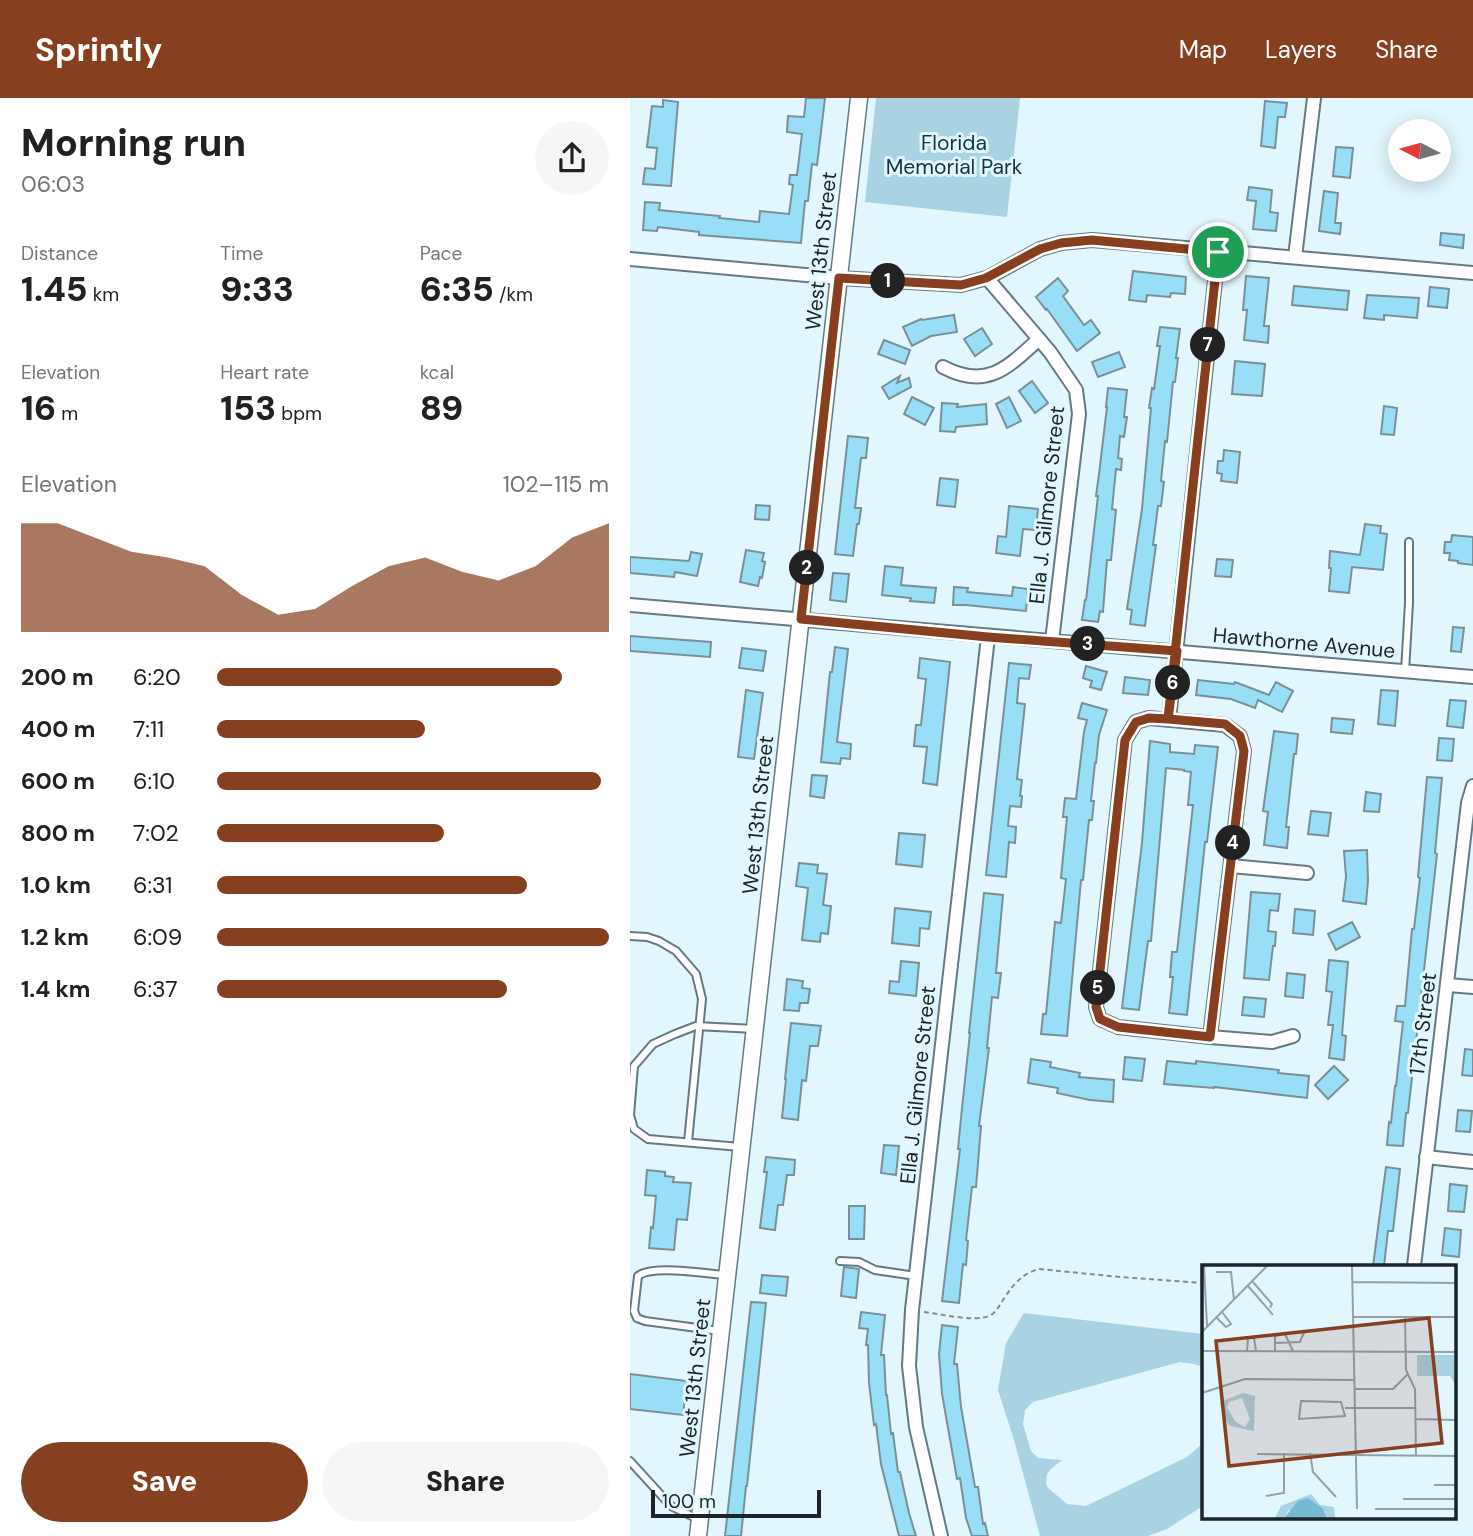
<!DOCTYPE html>
<html lang="en">
<head>
<meta charset="utf-8">
<style>
	:root { --surface:#fff; --page:#f6f6f6; --text:#202124; --muted:#757577; --accent:#863f1f }
	body { margin:0; font-family:"DM Sans",sans-serif; background:var(--page); color:var(--text); height:100vh; display:flex; flex-direction:column; font-size:26px; white-space:nowrap }
	* { box-sizing:border-box; margin:0 }
	p { font-size:23px; color:var(--muted) }
	.icon { flex:none; width:38px; height:38px; fill:none; stroke:currentColor; stroke-width:2; stroke-linecap:round; stroke-linejoin:round }
	.map { position:relative; flex:1; overflow:hidden }
	.panel { display:flex; flex-direction:column; background:var(--surface); width:630px }
	.panel>* { flex:none }
	.needle { width:46px; rotate:276deg }
	.tools { position:absolute; left:758px; top:21px; display:grid; gap:14px }
	.tools a { display:grid; place-items:center; width:63px; height:63px; border-radius:50%; background:var(--surface); box-shadow:0 4px 18px #0003; font-size:35px }
	.scale { position:absolute; left:21px; bottom:18px; width:170px; box-sizing:border-box; padding-left:7px; border:4px solid #1b2528; border-top:0; font-size:19px; line-height:24px; white-space:nowrap; color:#1b2528; -webkit-text-stroke:5px #e2f6fe; paint-order:stroke }
	.pin { position:absolute; display:grid; place-items:center; width:60px; height:60px; color:#fff; margin:-30px; border:4px solid #fff; border-radius:50%; box-shadow:0 2px 7px #0007 }
	.km { position:absolute; width:35px; height:35px; margin:-18px; border-radius:50%; background:#222; color:#fff; font-size:19px; line-height:35px; text-align:center }
	.round { display:grid; place-items:center; flex:none; width:74px; height:74px; border-radius:37px; background:var(--page) }
	.summary { display:flex; align-items:center; justify-content:space-between; height:119px; padding:0 21px }
	h1 { font-size:38px; font-weight:800; line-height:52px }
	.metrics { display:grid; grid-template-columns:repeat(3,1fr); gap:10px; height:119px; padding:7px 21px }
	.metrics div { display:grid; align-content:center }
	.metrics b { font-size:35px; font-weight:800 }
	.metrics small { font-size:19px; font-weight:400 }
	.metrics p { font-size:19px }
	.chart { height:196px; padding:14px 21px }
	.chart p { display:flex; justify-content:space-between }
	.chart svg { width:100%; height:126px; margin-top:7px; fill:var(--accent); opacity:.7 }
	.cta { display:flex; gap:14px; margin-top:auto; padding:14px 21px }
	.cta a { flex:1; height:80px; border-radius:42px; background:var(--accent); color:#fff; font-size:28px; font-weight:800; line-height:80px; text-align:center }
	.cta a+a { background:var(--page); color:var(--text) }
	ul { padding:0 21px; list-style:none; font-size:23px }
	li { display:grid; grid-template-columns:112px 84px 1fr; align-items:center; height:52px }
	li i { height:18px; border-radius:9px; background:var(--accent) }
	header { display:flex; align-items:center; gap:42px; box-sizing:border-box; height:98px; padding:0 35px; background:var(--accent); color:#fff }
	header strong { font-size:33px }
	nav { display:flex; gap:38px; margin-inline-start:auto; font-size:24px }
	main { display:flex; flex:1; min-height:0 }
	.map>svg:first-child { display:block }
	.green { fill:#a9d2e2 }
	.building { fill:#98def7; stroke:#799098; stroke-width:2 }
	.lines { fill:none; stroke-linecap:round; stroke-linejoin:round }
	.service-casing { stroke:#647a83; stroke-width:10 }
	.minor-casing { stroke:#647a83; stroke-width:16 }
	.tertiary-casing { stroke:#647a83; stroke-width:19 }
	.path { stroke:#7f8e93; stroke-width:2; stroke-dasharray:5 3.5; stroke-linecap:butt }
	.service { stroke:#fff; stroke-width:6 }
	.minor { stroke:#fff; stroke-width:12 }
	.tertiary { stroke:#fff; stroke-width:16 }
	.route-casing { stroke:#fff; stroke-width:14 }
	.route { stroke:#863f1f; stroke-width:9 }
	.labels { text-anchor:middle; dominant-baseline:central; stroke-width:6; stroke-linejoin:round; paint-order:stroke }
	.park-label { font-size:21px; fill:#133540; stroke:#e2f6fe }
	.street-label { font-size:21px; fill:#1b2528; stroke:#e2f6fe }
	.inset-road { fill:none; stroke:#92a2a8; stroke-width:2 }
	.view { fill:#863f1f; fill-opacity:0.15; stroke:#863f1f; stroke-width:3.5 }
	.inset-edge { fill:none; stroke:#1b2528; stroke-width:3.5 }
</style>
</head>
<body>
<header>
<strong>Sprintly</strong>
<nav><a>Map</a><a>Layers</a><a>Share</a></nav>
</header>
<main>
<section class="panel">
<div class="summary"><div><h1>Morning run</h1><p>06:03</p></div><a class="round"><svg class="icon" aria-label="share" viewBox="0 0 24 24"><path d="M12 15V3M7 8l5-5 5 5M5 13v7h14v-7"/></svg></a></div>
<div class="metrics">
<div><p>Distance</p><b>1.45<small> km</small></b></div>
<div><p>Time</p><b>9:33</b></div>
<div><p>Pace</p><b>6:35<small> /km</small></b></div>
</div>
<div class="metrics">
<div><p>Elevation</p><b>16<small> m</small></b></div>
<div><p>Heart rate</p><b>153<small> bpm</small></b></div>
<div><p>kcal</p><b>89</b></div>
</div>
<div class="chart"><p><span>Elevation</span>102–115 m</p>
<svg viewBox="0 0 160 44" preserveAspectRatio="none"><path d="M0 44V6L10 6L20 11L30 16L40 18L50 21L60 31L70 38L80 36L90 28L100 21L110 18L120 23L130 26L140 21L150 11L160 6V44z"/></svg>
</div>
<ul>
<li><b>200 m</b>6:20<i style="width:88%"></i></li>
<li><b>400 m</b>7:11<i style="width:53%"></i></li>
<li><b>600 m</b>6:10<i style="width:98%"></i></li>
<li><b>800 m</b>7:02<i style="width:58%"></i></li>
<li><b>1.0 km</b>6:31<i style="width:79%"></i></li>
<li><b>1.2 km</b>6:09<i style="width:100%"></i></li>
<li><b>1.4 km</b>6:37<i style="width:74%"></i></li>
</ul>
<div class="cta"><a>Save</a><a>Share</a></div>
</section>
<div class="map">
<svg width="843" height="1438" viewBox="0 0 843 1438">
	<rect width="100%" height="100%" fill="#e2f6fe"/>
	<g class="green">
		<polygon points="246,0 390,0 377,119 235,104"/>
		<polygon points="394,1215 573,1236 573,1269 564,1266 550,1264 403,1304 395,1312 393,1326 401,1353 408,1360 432,1362 421,1371 417,1376 416,1385 418,1390 437,1406 456,1408 557,1359 573,1345 573,1408 537,1431 518,1438 410,1438 384,1342 368,1292 376,1245"/>
	</g>
	<g class="building">
		<polygon points="176,0 195,0 187,67 182,66 178,103 175,103 171,145 69,137 69,134 28,129 27,133 13,132 15,104 30,105 29,112 90,118 89,120 129,124 130,113 159,116 163,87 159,86 160,77 167,77 172,36 157,34 158,18 174,19"/>
		<polygon points="33,2 48,4 41,88 13,86 15,70 25,71 27,50 17,49 22,8 33,9"/>
		<polygon points="635,3 657,5 655,19 648,19 645,50 631,48"/>
		<polygon points="706,49 723,50 720,80 703,78"/>
		<polygon points="619,89 642,92 640,114 648,115 646,133 623,131 626,103 617,102"/>
		<polygon points="694,93 708,95 705,125 711,125 710,136 689,133"/>
		<polygon points="811,135 834,137 833,150 810,147"/>
		<polygon points="503,173 556,179 555,196 541,195 540,199 517,197 516,204 499,202"/>
		<polygon points="616,178 639,180 634,228 639,228 638,245 614,242 617,212 613,212"/>
		<polygon points="428,180 438,193 433,198 454,227 461,222 470,235 447,253 417,211 416,212 406,199"/>
		<polygon points="664,188 719,193 717,212 662,207"/>
		<polygon points="800,189 819,191 817,210 798,208"/>
		<polygon points="737,197 789,200 787,220 754,217 754,222 734,220"/>
		<polygon points="324,217 327,234 301,238 282,248 273,229 291,221 292,222"/>
		<polygon points="530,229 550,231 546,260 548,260 545,284 543,284 537,344 535,343 531,383 534,384 531,408 528,408 523,447 526,447 515,528 500,526 502,512 497,511 512,411 521,310 519,310 522,290 524,291 530,248 527,248"/>
		<polygon points="352,230 362,246 345,258 334,241"/>
		<polygon points="254,242 280,252 275,266 248,256"/>
		<polygon points="489,254 495,269 468,279 462,264"/>
		<polygon points="605,263 635,266 632,298 602,296"/>
		<polygon points="270,278 267,285 279,280 281,289 259,301 252,289"/>
		<polygon points="402,283 418,305 405,315 389,293"/>
		<polygon points="478,290 497,292 494,319 497,319 494,339 490,338 488,360 492,361 491,372 486,371 482,411 486,412 481,462 477,462 473,514 470,513 468,524 452,522 455,502 456,502 468,398 466,398 469,376 477,309 476,309"/>
		<polygon points="282,299 304,310 295,327 274,316"/>
		<polygon points="379,299 391,323 377,330 366,306"/>
		<polygon points="312,305 328,306 327,309 356,306 357,326 326,329 325,334 310,333"/>
		<polygon points="754,308 767,310 764,337 751,336"/>
		<polygon points="218,338 238,340 236,360 231,360 225,410 231,410 229,426 227,426 223,458 205,456"/>
		<polygon points="594,352 610,354 607,385 591,383 592,376 587,375 588,363 593,363"/>
		<polygon points="310,380 328,382 325,409 307,407"/>
		<polygon points="126,407 140,408 139,422 125,421"/>
		<polygon points="379,408 408,411 406,432 393,431 390,458 366,455 368,438 376,439"/>
		<polygon points="735,426 751,428 750,435 757,436 753,472 722,469 719,495 699,493 701,470 699,470 700,453 730,457"/>
		<polygon points="822,437 843,439 843,467 828,465 828,463 819,462 820,455 814,455 815,444 821,444"/>
		<polygon points="116,452 134,455 132,463 135,464 132,480 130,479 128,488 110,484"/>
		<polygon points="61,454 72,456 67,478 45,474 44,479 0,475 0,459 59,463"/>
		<polygon points="587,461 603,462 601,479 585,478"/>
		<polygon points="255,468 273,470 271,487 306,490 304,505 280,503 281,500 252,497"/>
		<polygon points="203,475 219,476 216,504 200,502"/>
		<polygon points="324,489 338,490 337,494 382,498 383,489 398,491 396,513 336,507 323,507"/>
		<polygon points="823,529 834,530 831,554 821,553"/>
		<polygon points="0,538 81,544 80,559 0,553"/>
		<polygon points="205,549 218,551 207,644 221,646 220,661 211,660 210,666 191,664 200,574 202,574"/>
		<polygon points="112,550 136,553 133,573 109,570"/>
		<polygon points="290,560 320,564 307,687 293,685 297,649 284,648 286,627 291,627 296,581 288,580"/>
		<polygon points="379,565 401,567 399,581 389,580 387,605 395,606 387,681 392,682 390,698 392,698 391,709 380,708 378,728 386,729 385,745 379,744 376,779 356,777"/>
		<polygon points="456,568 477,574 471,592 460,589 462,583 453,580"/>
		<polygon points="495,579 520,582 518,597 493,595"/>
		<polygon points="568,582 604,586 605,584 639,597 646,584 663,593 652,614 628,602 625,610 601,601 566,597"/>
		<polygon points="116,592 133,595 124,661 108,659"/>
		<polygon points="751,592 768,593 765,628 748,626"/>
		<polygon points="820,602 836,603 833,630 817,628"/>
		<polygon points="452,605 477,612 469,637 466,665 465,665 461,703 464,703 462,722 459,722 453,782 451,782 437,938 411,936 413,916 416,916 425,824 431,825 436,781 431,780 437,719 433,719 435,700 446,701 454,634 457,622 448,620"/>
		<polygon points="702,620 724,622 722,636 701,634"/>
		<polygon points="644,633 668,636 666,656 664,656 656,729 659,729 657,750 634,747 638,714 633,713"/>
		<polygon points="809,640 824,641 822,663 807,662"/>
		<polygon points="520,643 540,646 540,654 564,656 565,647 588,649 577,744 575,744 557,917 539,915 543,879 540,879 542,854 547,854 563,707 558,707 561,674 554,673 554,672 536,670 521,843 518,843 509,912 492,910 512,745"/>
		<polygon points="182,677 197,678 194,700 180,698"/>
		<polygon points="797,679 812,680 805,755 807,756 778,1015 776,1015 773,1048 757,1047 759,1024 761,1025 765,988 766,988 772,933 773,924 765,923 767,908 775,908 782,831 784,831 790,780 788,779"/>
		<polygon points="736,694 751,696 749,714 734,713"/>
		<polygon points="681,713 701,715 698,738 678,736"/>
		<polygon points="269,735 295,737 292,769 266,766"/>
		<polygon points="737,752 738,782 736,806 713,803 716,779 714,753"/>
		<polygon points="169,765 188,767 187,775 197,776 193,807 201,808 198,836 191,835 190,844 172,842 178,790 166,788"/>
		<polygon points="621,794 650,796 648,813 640,812 638,833 646,834 645,848 643,848 639,882 614,880"/>
		<polygon points="354,795 373,797 366,875 371,875 368,900 362,899 357,950 359,950 349,1028 351,1028 346,1089 342,1089 336,1142 338,1143 336,1167 333,1166 329,1205 312,1203 330,1051 328,1051 332,1010 340,935 339,935"/>
		<polygon points="265,810 301,814 299,831 290,830 289,848 262,845"/>
		<polygon points="665,811 685,813 683,837 663,835"/>
		<polygon points="722,824 730,839 706,852 698,836"/>
		<polygon points="699,862 718,864 712,937 716,938 714,962 699,960 703,927 698,927 702,894 696,893"/>
		<polygon points="271,863 289,865 286,898 259,895 260,883 269,884"/>
		<polygon points="657,875 675,877 673,900 655,898"/>
		<polygon points="157,881 173,883 172,890 180,891 178,905 170,905 169,913 154,912"/>
		<polygon points="614,899 636,901 634,919 612,917"/>
		<polygon points="161,925 191,928 188,948 180,948 176,983 172,982 168,1022 152,1020 156,981 155,981"/>
		<polygon points="835,951 843,952 843,978 832,977"/>
		<polygon points="495,959 515,961 512,983 493,981"/>
		<polygon points="401,961 421,964 420,969 450,975 449,979 484,982 483,1004 460,1002 427,995 428,990 398,985"/>
		<polygon points="537,963 566,966 566,963 649,972 648,975 679,978 677,1000 584,989 584,990 534,986"/>
		<polygon points="704,968 718,982 698,1001 685,987"/>
		<polygon points="828,1012 842,1013 840,1034 826,1033"/>
		<polygon points="254,1047 269,1048 266,1077 251,1075"/>
		<polygon points="136,1059 165,1062 164,1077 157,1077 153,1107 148,1107 145,1132 130,1130 137,1074 134,1074"/>
		<polygon points="756,1069 770,1071 763,1133 758,1133 754,1168 743,1168"/>
		<polygon points="17,1072 35,1074 35,1078 44,1079 43,1084 61,1085 57,1122 47,1121 44,1152 19,1150 21,1129 23,1130 26,1098 15,1097"/>
		<polygon points="820,1086 837,1088 834,1114 818,1113"/>
		<polygon points="219,1108 235,1108 234,1141 219,1141"/>
		<polygon points="815,1130 831,1132 829,1159 812,1157"/>
		<polygon points="214,1169 229,1171 226,1200 211,1198"/>
		<polygon points="132,1177 158,1179 156,1198 130,1195"/>
		<polygon points="121,1204 136,1205 117,1388 116,1388 111,1438 95,1438"/>
		<polygon points="231,1214 255,1217 251,1257 254,1257 256,1297 257,1297 261,1336 263,1335 268,1374 270,1374 279,1415 286,1438 269,1438 251,1366 246,1326 244,1327 239,1285 238,1247 236,1247 238,1231 229,1230"/>
		<polygon points="312,1227 328,1229 324,1266 327,1266 331,1309 345,1389 348,1389 353,1426 355,1425 358,1438 342,1438 336,1420 330,1380 327,1381 312,1296 309,1256"/>
		<polygon points="0,1276 57,1283 53,1317 0,1311"/>
	</g>
	<g class="lines">
		<g class="service-casing">
			<g id="service">
				<polyline points="775,573 779,505 779,444"/>
				<polyline points="0,838 17,839 29,843 46,853 66,876 72,901 58,1044"/>
				<polyline points="110,1049 18,1041 4,1031 0,1017 4,968 23,946 45,936 66,928 125,931"/>
				<polyline points="210,1163 229,1164 245,1172 286,1178"/>
				<path d="M90,1233L15,1223L7,1220L4,1213L8,1178C22,1166 76,1176 96,1177"/>
				<polyline points="0,1363 41,1408 68,1421"/>
			</g>
		</g>
		<g class="minor-casing">
			<g id="minor">
				<polyline points="665,159 684,0"/>
				<polyline points="0,161 209,180 331,187 357,180 410,151 431,145 462,142 843,175"/>
				<polyline points="357,180 420,254 446,292 449,316 422,543"/>
				<path d="M313,269C357,292 377,270 409,241"/>
				<polyline points="0,507 843,579"/>
				<polygon points="519,620 595,627 610,638 614,653 580,939 488,929 470,921 466,909 495,642 506,624"/>
				<polyline points="539,621 588,154"/>
				<polyline points="601,768 677,775"/>
				<polyline points="818,887 843,889"/>
				<polyline points="580,939 642,944 663,938"/>
				<polyline points="796,1059 843,1064"/>
				<polyline points="784,1168 838,705 843,688"/>
				<polyline points="311,1438 286,1329 279,1268 282,1212 358,539"/>
			</g>
		</g>
		<g class="tertiary-casing">
			<polyline id="tertiary" points="68,1438 229,0"/>
		</g>
		<path class="path" d="M294,1214C311,1216 343,1224 359,1218C366,1215 369,1208 373,1202C383,1187 391,1176 409,1171L490,1179L573,1185"/>
		<use href="#service" class="service"/>
		<use href="#minor" class="minor"/>
		<use href="#tertiary" class="tertiary"/>
	</g>
	<g class="lines">
		<g class="route-casing">
			<polyline id="route" points="588,154 462,142 431,145 410,151 356,180 331,187 209,180 171,521 358,539 547,553 538,621 595,626 610,638 614,653 580,939 488,929 470,921 466,909 495,642 506,624 519,620 538,621 588,154"/>
		</g>
		<use href="#route" class="route"/>
	</g>
	<g class="labels">
		<g class="park-label">
			<text x="324" y="45">Florida<tspan x="324" dy="24">Memorial Park</tspan></text>
		</g>
		<g class="street-label">
			<text transform="translate(191 153) rotate(-84)">West 13th Street</text>
			<text transform="translate(417 407) rotate(-84)">Ella J. Gilmore Street</text>
			<text transform="translate(674 545) rotate(5)">Hawthorne Avenue</text>
			<text transform="translate(128 717) rotate(-84)">West 13th Street</text>
			<text transform="translate(793 926) rotate(-83)">17th Street</text>
			<text transform="translate(288 987) rotate(-84)">Ella J. Gilmore Street</text>
			<text transform="translate(65 1280) rotate(-84)">West 13th Street</text>
		</g>
	</g>
	<g transform="translate(572 1167)">
		<rect width="254" height="254" fill="#e2f6fe"/>
		<path d="M215,90H253V119L248,111H215ZM41,128L53,131L52,166L28,161L21,151L18,137ZM40,133L48,154L43,162L34,157L25,143L27,137ZM109,229L118,240L132,242L133,253H125L121,244L87,245L82,253H73L79,241Z" fill="#a9d2e2" fill-rule="evenodd"/>
		<path d="M106,233L121,244L125,253H82L96,236Z" fill="#75bad2"/>
		<path class="inset-road" d="M2,1L5,61M150,1L155,244M14,7H29L32,35M50,16L70,39L68,43M151,17L254,18M46,21L71,50M152,52H254M203,52L204,105L213,124L214,191M15,53L24,62L29,59L20,47M0,67L65,1M73,78L98,77L103,65M0,86L254,87M45,86L46,73H52L54,86M73,86V71L83,69L91,86M153,124H191L206,109M0,128L43,114L153,115M99,136L139,137L143,151L97,154ZM143,143H213M214,154L254,155M108,188L111,207L134,232M55,189L254,191M232,220H254M64,231L82,228V188M201,234H254M173,244H254"/>
		<path class="view" d="M227,53L240,178L27,201L14,76Z"/>
		<rect width="254" height="254" class="inset-edge"/>
	</g>
</svg>
<div class="tools">
<a><svg class="needle" viewBox="-14 -14 28 28"><path d="M0-13l5 13h-10z" fill="#e53935"/><path d="M0 13l5-13h-10z" fill="#757577"/></svg></a>
</div>
<div class="scale">100 m</div>
<div class="pin" style="left:588px;top:154px;background:#1e9e55"><svg class="icon" aria-label="arrive" viewBox="0 0 24 24"><path d="M6 21V4h12l-3 4 3 4H6"/></svg></div>
<b class="km" style="left:258px;top:183px">1</b>
<b class="km" style="left:177px;top:470px">2</b>
<b class="km" style="left:458px;top:546px">3</b>
<b class="km" style="left:603px;top:745px">4</b>
<b class="km" style="left:468px;top:890px">5</b>
<b class="km" style="left:543px;top:585px">6</b>
<b class="km" style="left:578px;top:247px">7</b>
</div>
</main>
</body>
</html>
